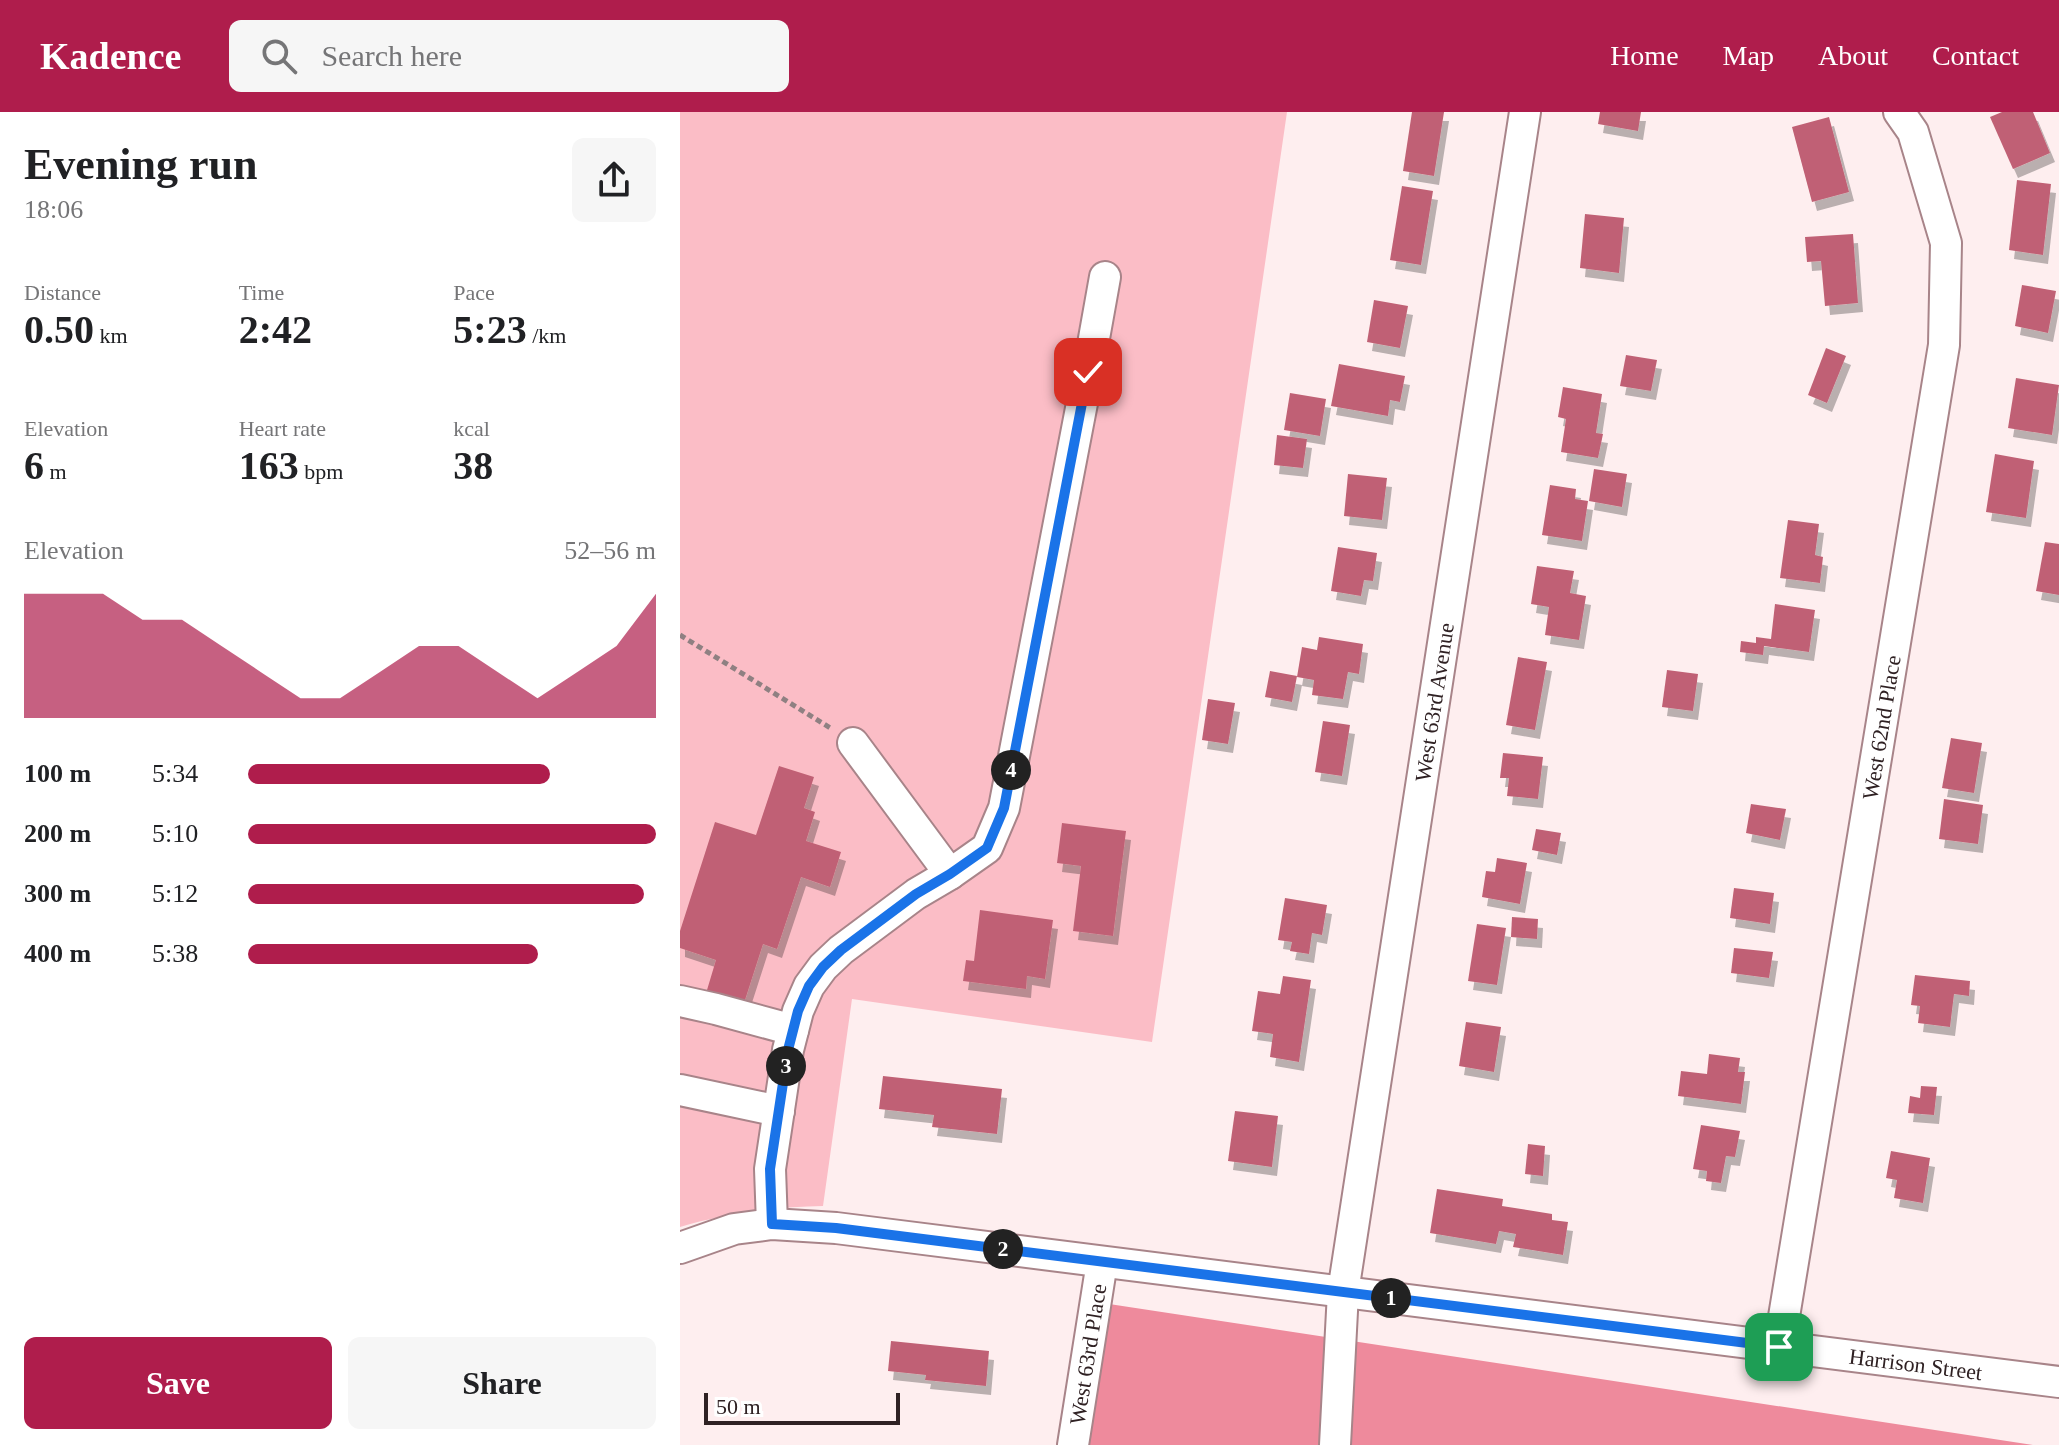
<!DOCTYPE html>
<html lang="en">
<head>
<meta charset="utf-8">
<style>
	:root { --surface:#fff; --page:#f6f6f6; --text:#202124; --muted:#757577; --accent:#af1d4c }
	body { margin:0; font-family:Georgia,serif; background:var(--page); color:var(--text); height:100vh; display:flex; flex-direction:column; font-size:30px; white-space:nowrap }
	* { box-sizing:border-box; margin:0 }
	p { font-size:26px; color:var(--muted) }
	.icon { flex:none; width:44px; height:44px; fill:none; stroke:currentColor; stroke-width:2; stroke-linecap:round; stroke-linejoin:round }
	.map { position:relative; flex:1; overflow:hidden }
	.sheet { display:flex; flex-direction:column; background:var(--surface); width:680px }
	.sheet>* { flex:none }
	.scale { position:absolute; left:24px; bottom:20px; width:196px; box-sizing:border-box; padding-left:8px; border:4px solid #2f2123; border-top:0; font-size:22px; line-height:28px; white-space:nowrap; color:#2f2123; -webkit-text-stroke:6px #fff; paint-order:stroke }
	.pin { position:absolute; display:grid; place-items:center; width:68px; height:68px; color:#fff; margin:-34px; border-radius:16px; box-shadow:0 4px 12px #0006 }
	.km { position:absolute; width:40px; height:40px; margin:-20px; border-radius:50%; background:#222; color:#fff; font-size:22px; line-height:40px; text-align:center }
	.round { display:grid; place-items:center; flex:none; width:84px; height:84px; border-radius:12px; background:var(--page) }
	.headline { display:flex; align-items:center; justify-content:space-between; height:136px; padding:0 24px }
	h1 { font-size:44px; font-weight:600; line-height:60px }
	.metrics { display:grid; grid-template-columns:repeat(3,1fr); gap:12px; height:136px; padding:8px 24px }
	.metrics div { display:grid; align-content:center }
	.metrics b { font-size:40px; font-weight:600 }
	.metrics small { font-size:22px; font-weight:400 }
	.metrics p { font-size:22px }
	.chart { height:224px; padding:16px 24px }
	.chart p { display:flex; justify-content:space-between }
	.chart svg { width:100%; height:144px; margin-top:8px; fill:var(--accent); opacity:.7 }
	.primary-button { display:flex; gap:16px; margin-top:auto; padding:16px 24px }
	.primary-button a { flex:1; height:92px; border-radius:12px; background:var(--accent); color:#fff; font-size:32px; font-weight:600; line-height:92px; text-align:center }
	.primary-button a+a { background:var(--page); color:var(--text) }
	ul { padding:0 24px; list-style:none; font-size:26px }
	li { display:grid; grid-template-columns:128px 96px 1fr; align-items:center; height:60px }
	li i { height:20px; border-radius:10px; background:var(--accent) }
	header { display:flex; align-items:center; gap:48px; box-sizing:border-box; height:112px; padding:0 40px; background:var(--accent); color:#fff }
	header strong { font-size:38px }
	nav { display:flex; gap:44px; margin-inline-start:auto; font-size:28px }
	.search { width:560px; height:72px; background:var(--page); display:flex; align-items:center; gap:20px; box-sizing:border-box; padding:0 28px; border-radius:12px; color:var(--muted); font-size:30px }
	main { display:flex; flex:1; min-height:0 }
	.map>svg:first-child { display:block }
	.green { fill:#fbbdc6 }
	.forest { fill:#ee8a9c }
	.building { fill:#c06174; filter:url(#shadow) }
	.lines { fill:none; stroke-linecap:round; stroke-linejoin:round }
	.minor-casing { stroke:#a88489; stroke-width:34 }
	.path { stroke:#8f8082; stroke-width:5; stroke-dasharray:6 4; stroke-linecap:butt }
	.minor { stroke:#fff; stroke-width:30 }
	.route-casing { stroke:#fff; stroke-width:16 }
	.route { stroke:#1a73e8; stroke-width:10 }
	.labels { text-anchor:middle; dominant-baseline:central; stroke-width:6; stroke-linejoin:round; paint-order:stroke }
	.street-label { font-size:22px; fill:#2f2123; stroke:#fff }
</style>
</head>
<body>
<header>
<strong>Kadence</strong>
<div class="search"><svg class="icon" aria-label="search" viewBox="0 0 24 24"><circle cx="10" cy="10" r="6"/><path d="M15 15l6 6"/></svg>Search here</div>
<nav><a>Home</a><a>Map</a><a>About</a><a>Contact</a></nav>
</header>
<main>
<section class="sheet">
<div class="headline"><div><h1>Evening run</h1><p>18:06</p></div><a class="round"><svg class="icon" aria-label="share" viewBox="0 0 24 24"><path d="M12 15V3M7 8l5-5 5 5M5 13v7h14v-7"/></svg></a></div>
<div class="metrics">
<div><p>Distance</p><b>0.50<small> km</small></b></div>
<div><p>Time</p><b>2:42</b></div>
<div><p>Pace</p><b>5:23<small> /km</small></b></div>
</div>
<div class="metrics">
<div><p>Elevation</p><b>6<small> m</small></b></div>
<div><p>Heart rate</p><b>163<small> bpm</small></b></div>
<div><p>kcal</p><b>38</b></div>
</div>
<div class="chart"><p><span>Elevation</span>52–56 m</p>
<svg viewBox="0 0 160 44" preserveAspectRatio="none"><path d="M0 44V6L10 6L20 6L30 14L40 14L50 22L60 30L70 38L80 38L90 30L100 22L110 22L120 30L130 38L140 30L150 22L160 6V44z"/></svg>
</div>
<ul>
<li><b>100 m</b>5:34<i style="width:74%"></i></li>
<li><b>200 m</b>5:10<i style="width:100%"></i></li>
<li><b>300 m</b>5:12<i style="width:97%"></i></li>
<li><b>400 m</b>5:38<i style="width:71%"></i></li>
</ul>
<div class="primary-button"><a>Save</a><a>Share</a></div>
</section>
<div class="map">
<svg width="1379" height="1333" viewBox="0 0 1379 1333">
	<defs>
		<filter id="shadow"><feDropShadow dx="5" dy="9" stdDeviation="0" flood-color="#0004"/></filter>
	</defs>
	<rect width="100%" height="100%" fill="#feeeef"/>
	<path class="green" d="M0,0H607L472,930L172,887L143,1094C95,1095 46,1101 0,1115Z"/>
	<polygon class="forest" points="416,1190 1353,1333 393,1333"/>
	<g class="building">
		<polygon points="732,0 764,0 754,64 723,59"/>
		<polygon points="920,0 961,0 958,19 918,12"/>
		<polygon points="1322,0 1353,0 1370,41 1333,57 1310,5"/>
		<polygon points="1149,5 1169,80 1132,90 1112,15"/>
		<polygon points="1337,68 1371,72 1363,143 1329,138"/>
		<polygon points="722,74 753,79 741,153 710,148"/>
		<polygon points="905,102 944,106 939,161 900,156"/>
		<polygon points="1173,122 1178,191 1145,194 1141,149 1127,150 1125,125"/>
		<polygon points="1342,173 1376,179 1368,221 1335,214"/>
		<polygon points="694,188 728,194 720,236 687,230"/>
		<polygon points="1146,236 1166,244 1147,291 1128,283"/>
		<polygon points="946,243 977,248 971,279 940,274"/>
		<polygon points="659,252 725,264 720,290 710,288 708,304 651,294"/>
		<polygon points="1336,266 1379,273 1372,323 1328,316"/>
		<polygon points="883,275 922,282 916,321 923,322 918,346 881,340 886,307 878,305"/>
		<polygon points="610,281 646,287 640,324 604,318"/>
		<polygon points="597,323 627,327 623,356 594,353"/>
		<polygon points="1315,342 1354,349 1346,406 1306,400"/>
		<polygon points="914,357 947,362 942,395 909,389"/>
		<polygon points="668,362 707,366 702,408 664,404"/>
		<polygon points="870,373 896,377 895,387 908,389 902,429 862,423"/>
		<polygon points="1108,408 1139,412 1135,443 1143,445 1140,471 1100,466"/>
		<polygon points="1365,430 1379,432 1379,483 1356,479"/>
		<polygon points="658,435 697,441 693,469 684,468 681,484 651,479"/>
		<polygon points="857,454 894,459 890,481 906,484 899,528 865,523 869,495 851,492"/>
		<polygon points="1095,492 1135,498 1129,540 1084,534 1083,543 1060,540 1061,529 1076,531 1076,525 1091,527"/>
		<polygon points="639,525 683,532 679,562 668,560 663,587 632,583 634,568 617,565 622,535 637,538"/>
		<polygon points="838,545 867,550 855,618 826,613"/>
		<polygon points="987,558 1018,562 1013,599 982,595"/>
		<polygon points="590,559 617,564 612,590 585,585"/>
		<polygon points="528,587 555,591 548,632 522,628"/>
		<polygon points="643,609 670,613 662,664 635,660"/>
		<polygon points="1271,626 1302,631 1294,681 1262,676"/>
		<polygon points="823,641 863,645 858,687 827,684 829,666 820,666"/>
		<polygon points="99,654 134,665 124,696 135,700 126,729 161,740 150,775 121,765 97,837 83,832 64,891 27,878 36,848 0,836 0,819 35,710 76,723"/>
		<polygon points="1264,687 1303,693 1298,732 1259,727"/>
		<polygon points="1071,692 1106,697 1100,728 1066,721"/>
		<polygon points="382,711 446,719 433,824 393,819 401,754 377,751"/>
		<polygon points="856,717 881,721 877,743 852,738"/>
		<polygon points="817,746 847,751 840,792 802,785 806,759 815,760"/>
		<polygon points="1054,776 1094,781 1090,812 1050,806"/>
		<polygon points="605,786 647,793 642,823 632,821 629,842 610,839 612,830 598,828"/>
		<polygon points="300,798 373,808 365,867 347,864 346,877 283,869 286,848 294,849"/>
		<polygon points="832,805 858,807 857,827 831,825"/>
		<polygon points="797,812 826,816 817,873 788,869"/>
		<polygon points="1054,836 1093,840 1089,866 1051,861"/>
		<polygon points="1235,863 1290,869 1289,884 1274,882 1270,915 1238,911 1240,894 1231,893"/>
		<polygon points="603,864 631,868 619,950 590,945 593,922 572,919 578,879 600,882"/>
		<polygon points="786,910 821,915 814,960 779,954"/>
		<polygon points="1029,942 1060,946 1058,960 1065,960 1061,992 998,984 1001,959 1027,962"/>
		<polygon points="203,964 322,977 317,1022 252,1015 254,1003 199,997"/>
		<polygon points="1241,974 1257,975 1254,1003 1228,1001 1230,984 1240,986"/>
		<polygon points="555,999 598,1004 592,1055 548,1049"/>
		<polygon points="1021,1013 1060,1019 1055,1045 1046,1044 1041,1071 1026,1069 1027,1059 1013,1057"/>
		<polygon points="848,1032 865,1034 863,1064 845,1062"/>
		<polygon points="1211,1039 1250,1046 1243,1091 1214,1086 1217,1068 1206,1066"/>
		<polygon points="757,1077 823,1087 822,1094 872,1102 872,1108 888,1110 883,1143 833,1135 836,1122 819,1119 816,1132 750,1121"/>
		<polygon points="211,1229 309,1239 306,1274 245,1268 246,1263 208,1259"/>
	</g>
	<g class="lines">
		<g class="minor-casing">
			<g id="minor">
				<polyline points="270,762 307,736 324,696 408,260 425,165"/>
				<polyline points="0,889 36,897 113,918"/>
				<polyline points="0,978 99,999"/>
				<polyline points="92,1112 90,1057 108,938 118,899 129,874 143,855 161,838 236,782 270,762 173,631"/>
				<path id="s1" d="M0,1136L54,1117L92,1112L156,1116L1379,1270"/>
				<path id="s2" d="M1099,1235L1264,233L1266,131L1233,20L1219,0"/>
				<path id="s3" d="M393,1333L422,1150"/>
				<path id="s4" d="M655,1333L663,1180L845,0"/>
			</g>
		</g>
		<polyline class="path" points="0,523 152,617"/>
		<use href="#minor" class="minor"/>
	</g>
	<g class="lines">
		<g class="route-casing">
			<polyline id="route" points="408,260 324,696 307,736 270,762 236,782 161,838 143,855 129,874 118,899 108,938 90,1057 92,1112 156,1116 1099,1235"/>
		</g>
		<use href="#route" class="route"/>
	</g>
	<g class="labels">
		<g class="street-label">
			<text stroke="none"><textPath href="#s4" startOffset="750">West 63rd Avenue</textPath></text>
			<text stroke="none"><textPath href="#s2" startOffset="628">West 62nd Place</textPath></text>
			<text stroke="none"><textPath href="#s3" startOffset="92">West 63rd Place</textPath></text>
			<text stroke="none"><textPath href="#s1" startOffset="1248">Harrison Street</textPath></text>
		</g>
	</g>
</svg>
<div class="scale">50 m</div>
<div class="pin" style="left:1099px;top:1235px;background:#1e9e55"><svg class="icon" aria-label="arrive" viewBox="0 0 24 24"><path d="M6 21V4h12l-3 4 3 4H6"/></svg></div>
<div class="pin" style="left:408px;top:260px;background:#d93025"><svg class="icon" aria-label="check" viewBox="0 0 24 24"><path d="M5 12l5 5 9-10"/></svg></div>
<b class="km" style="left:711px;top:1186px">1</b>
<b class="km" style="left:323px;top:1137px">2</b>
<b class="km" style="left:106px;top:954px">3</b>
<b class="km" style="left:331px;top:658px">4</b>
</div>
</main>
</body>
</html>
